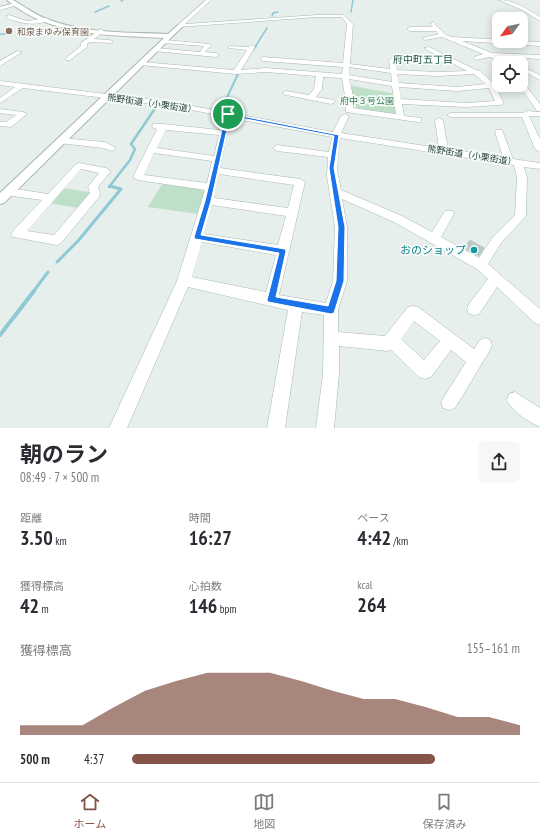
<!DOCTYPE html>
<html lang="ja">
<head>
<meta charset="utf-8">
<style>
	:root { --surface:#fff; --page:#f7f7f7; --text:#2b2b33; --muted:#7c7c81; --line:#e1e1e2; --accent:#855347 }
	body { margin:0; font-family:"PT Sans Narrow","Noto Sans JP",sans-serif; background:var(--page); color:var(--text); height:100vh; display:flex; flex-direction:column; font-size:15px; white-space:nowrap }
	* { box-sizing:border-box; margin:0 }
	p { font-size:13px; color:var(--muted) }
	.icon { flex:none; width:22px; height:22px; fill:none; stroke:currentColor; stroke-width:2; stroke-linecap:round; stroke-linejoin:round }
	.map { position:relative; height:428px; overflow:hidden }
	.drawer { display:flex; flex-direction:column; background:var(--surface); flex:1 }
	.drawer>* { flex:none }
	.needle { width:26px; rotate:237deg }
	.fabs { position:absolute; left:492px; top:12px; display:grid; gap:8px }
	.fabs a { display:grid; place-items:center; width:36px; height:36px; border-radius:8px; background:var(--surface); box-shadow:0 2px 10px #0003; font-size:20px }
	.pin { position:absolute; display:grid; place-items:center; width:34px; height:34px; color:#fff; margin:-17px; border:2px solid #fff; border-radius:50%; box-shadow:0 1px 4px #0007 }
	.round { display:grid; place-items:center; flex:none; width:42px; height:42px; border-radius:8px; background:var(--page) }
	.headline { display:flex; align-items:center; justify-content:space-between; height:68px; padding:0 20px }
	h1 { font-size:22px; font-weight:700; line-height:30px }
	.metrics { display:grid; grid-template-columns:repeat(3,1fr); gap:6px; height:68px; padding:4px 20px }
	.metrics div { display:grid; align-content:center }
	.metrics b { font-size:20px; font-weight:700 }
	.metrics small { font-size:11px; font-weight:400 }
	.metrics p { font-size:11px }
	.chart { height:112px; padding:8px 20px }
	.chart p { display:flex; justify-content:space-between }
	.chart svg { width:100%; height:72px; margin-top:4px; fill:var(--accent); opacity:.7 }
	ul { padding:0 20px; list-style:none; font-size:13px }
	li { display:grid; grid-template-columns:64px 48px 1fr; align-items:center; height:30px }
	li i { height:10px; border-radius:5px; background:var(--accent) }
	.dock { display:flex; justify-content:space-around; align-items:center; height:56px; border-top:1px solid var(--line); background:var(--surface); font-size:11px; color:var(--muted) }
	.dock a { display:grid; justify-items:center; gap:2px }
	.dock .active { color:var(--accent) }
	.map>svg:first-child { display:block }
	.green { fill:#bfe0c8 }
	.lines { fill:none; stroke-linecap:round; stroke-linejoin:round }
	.stream-far4 { stroke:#8ec9d4; stroke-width:1.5 }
	.stream-far3 { stroke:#8ec9d4; stroke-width:2 }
	.stream-far2 { stroke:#8ec9d4; stroke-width:2.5 }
	.stream-far1 { stroke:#8ec9d4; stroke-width:3 }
	.stream { stroke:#8ec9d4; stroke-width:4 }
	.building { fill:#bbcac4; stroke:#b8c9c2 }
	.minor-casing { stroke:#a8b8b2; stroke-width:1 }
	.tertiary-casing { stroke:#a8b8b2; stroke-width:2 }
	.minor { fill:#fff; fill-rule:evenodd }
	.tertiary { fill:#fff; fill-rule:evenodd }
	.route { fill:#1a73e8; stroke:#fff; fill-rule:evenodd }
	.education-dot { fill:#8d6e63; stroke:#f7fbf9; stroke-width:1.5 }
	.culture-dot { fill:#0f9aa8; stroke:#f7fbf9; stroke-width:1.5 }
	.labels { text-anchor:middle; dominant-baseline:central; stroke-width:3.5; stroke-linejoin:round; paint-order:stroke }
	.far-education-label { font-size:9px; fill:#785e54; stroke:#f7fbf9; text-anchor:start }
	.far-park-label { font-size:9px; fill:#2d7a4b; stroke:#f7fbf9 }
	.far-street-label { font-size:9px; fill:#24423a; stroke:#f7fbf9 }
	.far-neighbourhood-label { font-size:10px; fill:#1f5548; stroke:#f7fbf9 }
	.culture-label { font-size:11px; fill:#0d838f; stroke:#f7fbf9; text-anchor:end }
</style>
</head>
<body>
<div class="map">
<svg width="540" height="428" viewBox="0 0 540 428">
	<rect width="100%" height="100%" fill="#e6efeb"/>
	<g class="green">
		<polygon points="348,85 396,94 399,116 356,110 354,98"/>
		<polygon points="162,184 202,189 204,192 198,214 148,207"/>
		<polygon points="63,188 89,192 90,195 79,208 49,203"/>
	</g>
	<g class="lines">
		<g class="stream-far4">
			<polyline points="121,1 123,0"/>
			<polyline points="95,12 109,6"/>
			<polyline points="351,12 353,0"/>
			<polyline points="272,16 273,13 278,12"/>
			<polyline points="0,34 8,34"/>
			<polyline points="255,47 267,28"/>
		</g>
		<g class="stream-far3">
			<polyline points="253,50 256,46"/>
			<polyline points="222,108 238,74"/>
		</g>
		<g class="stream-far2">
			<polyline points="220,111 222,107"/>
			<polyline points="110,187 109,187 130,160 135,149 131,144 156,107"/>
		</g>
		<g class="stream-far1">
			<polyline points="57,262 78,241 121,189 110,186"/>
			<polyline points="33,292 48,272"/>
		</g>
		<polyline class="stream" points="0,335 34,291"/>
	</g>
	<polygon class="building" points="470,240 484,248 479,256 464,248"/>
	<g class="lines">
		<g class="minor-casing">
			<g id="minor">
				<path d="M206,0H211L185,24L317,15H343L353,24L350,64L390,69L389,60L392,58H442L424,48L429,47L476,70L480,71L494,84L507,85L496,88L504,103L500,105L466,107L402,104L404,116L421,118V122H418L346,112L345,96L342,78L323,77L322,89L316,97L334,100L335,102L331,104L286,95L282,93L286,91L309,95L314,89L316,76L266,72L236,74L140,65L139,64L142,62L234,70L247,50L229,48V46L249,47L252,45L255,47L241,70L266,68L342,74L343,67L263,61L260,59L263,57L343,63L347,24L342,17H317L178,27V25ZM395,62H450L467,71L437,72L397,70ZM349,67L391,73L392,82L349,75ZM397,74L437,76L474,74L486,84L457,87L399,83ZM349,79L392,86L396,114L353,108V96ZM399,87L457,91L489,88L495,101L466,103L401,99Z"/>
				<path d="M499,0C514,0 528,9 540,17V21L522,10Z"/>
				<polygon points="15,3 17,5 0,10 0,7"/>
				<path d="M9,15L27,21L46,18L49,20C36,27 20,23 7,18V16Z"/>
				<polygon points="433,22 446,35 452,37 540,42 540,46 462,41 492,53 540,55 540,59 502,57 513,63 504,63 490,57 476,60 473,58 474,57 483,54 442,37 425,40 422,38 439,34 436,31 410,31 407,29 410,27 433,27 430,24"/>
				<polygon points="101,29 103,30 103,32 94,39 110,40 112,41 112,43 90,42 87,44 87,47 70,60 66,60 66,58 81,46 81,43"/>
				<polygon points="165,40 210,44 211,45 205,52 216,53 219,55 216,57 154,51 153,50 156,48 200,52 204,46 163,43 162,42"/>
				<polygon points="17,51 22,52 0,66 0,61"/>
				<polygon points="521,66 540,75 540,80 521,70"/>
				<path d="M0,81L171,102L333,132L341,116L345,114L349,116L341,133L439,148L435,120L439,118L443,120L448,149L503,157L495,132L496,130H502L513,159L540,163V169L524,167L527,178L526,216L501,243L488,264L540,309V325L535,323L497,287L479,314L474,315L469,314L467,309L469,304L488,279L477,269L394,222L342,199L347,227V281L338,310V332L385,336L408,307L413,306L418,307L474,349L480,340L485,338L490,340L492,345L490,350L455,408L449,410L443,408L441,402L466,362L451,350L431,377L425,379L419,377L391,350L388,351L339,346V374L334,428H316L323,374L324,315L302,312L285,428H267L288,310L188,287L127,428H109L177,281L205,190L138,180L133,177L157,129L153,128L152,126L153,124H163L220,130L223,116L171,106L23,88L0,103V98L15,87L0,85ZM231,118L332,137L329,152L277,145L273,148L277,151L328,157L327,176L335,227L333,281L326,303L279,295L305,182L300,179L220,168ZM166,130L219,135L214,156L157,148ZM340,138L514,165L517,178L515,215L493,237L479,258L441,237L454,214L453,211H445L432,232L402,216L341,190L337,170ZM154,153L212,161L207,183L144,175ZM219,174L294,185L288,208L214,198ZM212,205L286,216L278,245L204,234ZM202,242L276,255L266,292L192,277ZM414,321L440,341L424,360L401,339Z"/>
				<polygon points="521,81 523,82 540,104 540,111 537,111 519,85 521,85"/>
				<polygon points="0,109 23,112 27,114 11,127 0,126 0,122 6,122 16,115 0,113"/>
				<polygon points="527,111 540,112 540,116 529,116 540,139 540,152 535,149 522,117 451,117 447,115 451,113 523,113"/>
				<polygon points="62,138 105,142 116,148 112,151 103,148 59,143 58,141"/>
				<path d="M79,163L106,168L111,171L98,187L100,194L99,197L61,243L57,245L13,237L11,234L13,231L42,200L5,195L4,192L5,189L9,188L48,194L76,164ZM81,169L99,173L88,187L90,193L54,235L27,231Z"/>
				<path d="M515,392L540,408V427C529,422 511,411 507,400L509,394Z"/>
			</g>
		</g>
		<g class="tertiary-casing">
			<path id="tertiary" d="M7,0H13C25,7 37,16 50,20C87,34 129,32 168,34L178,25L183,26L4,203L0,204V193L164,38C111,35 50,37 7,0Z"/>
		</g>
		<use href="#minor" class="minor"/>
		<use href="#tertiary" class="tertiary"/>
	</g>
	<path class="route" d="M226,113L339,135L334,168L345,227L344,281L334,313L331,314L268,302L267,300L279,253L195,239L194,237L205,201ZM230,116L334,136L329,168L338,227L336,281L328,306L276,297L286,251L285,249L201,235L211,201Z"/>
	<circle class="education-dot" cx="9" cy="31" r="4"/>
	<circle class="culture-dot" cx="474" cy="250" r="4"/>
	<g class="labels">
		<g class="far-education-label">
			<text x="17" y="31">和泉まゆみ保育園</text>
		</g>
		<g class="far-park-label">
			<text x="367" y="100">府中３号公園</text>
		</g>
		<g class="far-street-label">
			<text transform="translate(152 103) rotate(8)">熊野街道（小栗街道）</text>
			<text transform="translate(472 155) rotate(9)">熊野街道（小栗街道）</text>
		</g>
		<g class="far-neighbourhood-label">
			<text x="423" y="59">府中町五丁目</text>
		</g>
		<g class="culture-label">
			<text x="466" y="250">おのショップ</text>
		</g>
	</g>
</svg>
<div class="fabs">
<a><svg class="needle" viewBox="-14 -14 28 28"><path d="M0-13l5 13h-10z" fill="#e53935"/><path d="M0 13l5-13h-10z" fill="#7c7c81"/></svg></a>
<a><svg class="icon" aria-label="locate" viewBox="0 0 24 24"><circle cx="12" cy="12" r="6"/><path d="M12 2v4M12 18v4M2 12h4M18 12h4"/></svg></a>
</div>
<div class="pin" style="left:228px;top:114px;background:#1e9e55"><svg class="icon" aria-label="arrive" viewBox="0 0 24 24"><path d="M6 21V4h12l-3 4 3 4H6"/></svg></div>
</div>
<section class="drawer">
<div class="headline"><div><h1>朝のラン</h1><p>08:49 · 7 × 500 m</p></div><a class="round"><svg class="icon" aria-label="share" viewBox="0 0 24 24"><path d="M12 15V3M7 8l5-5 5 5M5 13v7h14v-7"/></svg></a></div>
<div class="metrics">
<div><p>距離</p><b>3.50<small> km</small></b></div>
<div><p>時間</p><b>16:27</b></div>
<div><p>ペース</p><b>4:42<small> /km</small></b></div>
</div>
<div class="metrics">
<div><p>獲得標高</p><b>42<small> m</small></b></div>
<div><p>心拍数</p><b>146<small> bpm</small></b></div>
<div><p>kcal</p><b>264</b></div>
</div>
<div class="chart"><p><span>獲得標高</span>155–161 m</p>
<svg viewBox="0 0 160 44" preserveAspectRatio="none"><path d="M0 44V38L10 38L20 38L30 27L40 17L50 11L60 6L70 6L80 6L90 11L100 17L110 22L120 22L130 27L140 33L150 33L160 38V44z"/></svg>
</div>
<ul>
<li><b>500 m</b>4:37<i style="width:78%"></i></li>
</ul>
</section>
<nav class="dock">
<a class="active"><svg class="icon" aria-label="home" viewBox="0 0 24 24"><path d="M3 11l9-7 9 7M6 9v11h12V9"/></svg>ホーム</a>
<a><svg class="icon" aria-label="map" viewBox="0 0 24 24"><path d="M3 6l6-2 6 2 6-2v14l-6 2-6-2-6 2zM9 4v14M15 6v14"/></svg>地図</a>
<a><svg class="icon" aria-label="saved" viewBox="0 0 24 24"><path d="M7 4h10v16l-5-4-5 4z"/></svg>保存済み</a>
</nav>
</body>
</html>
